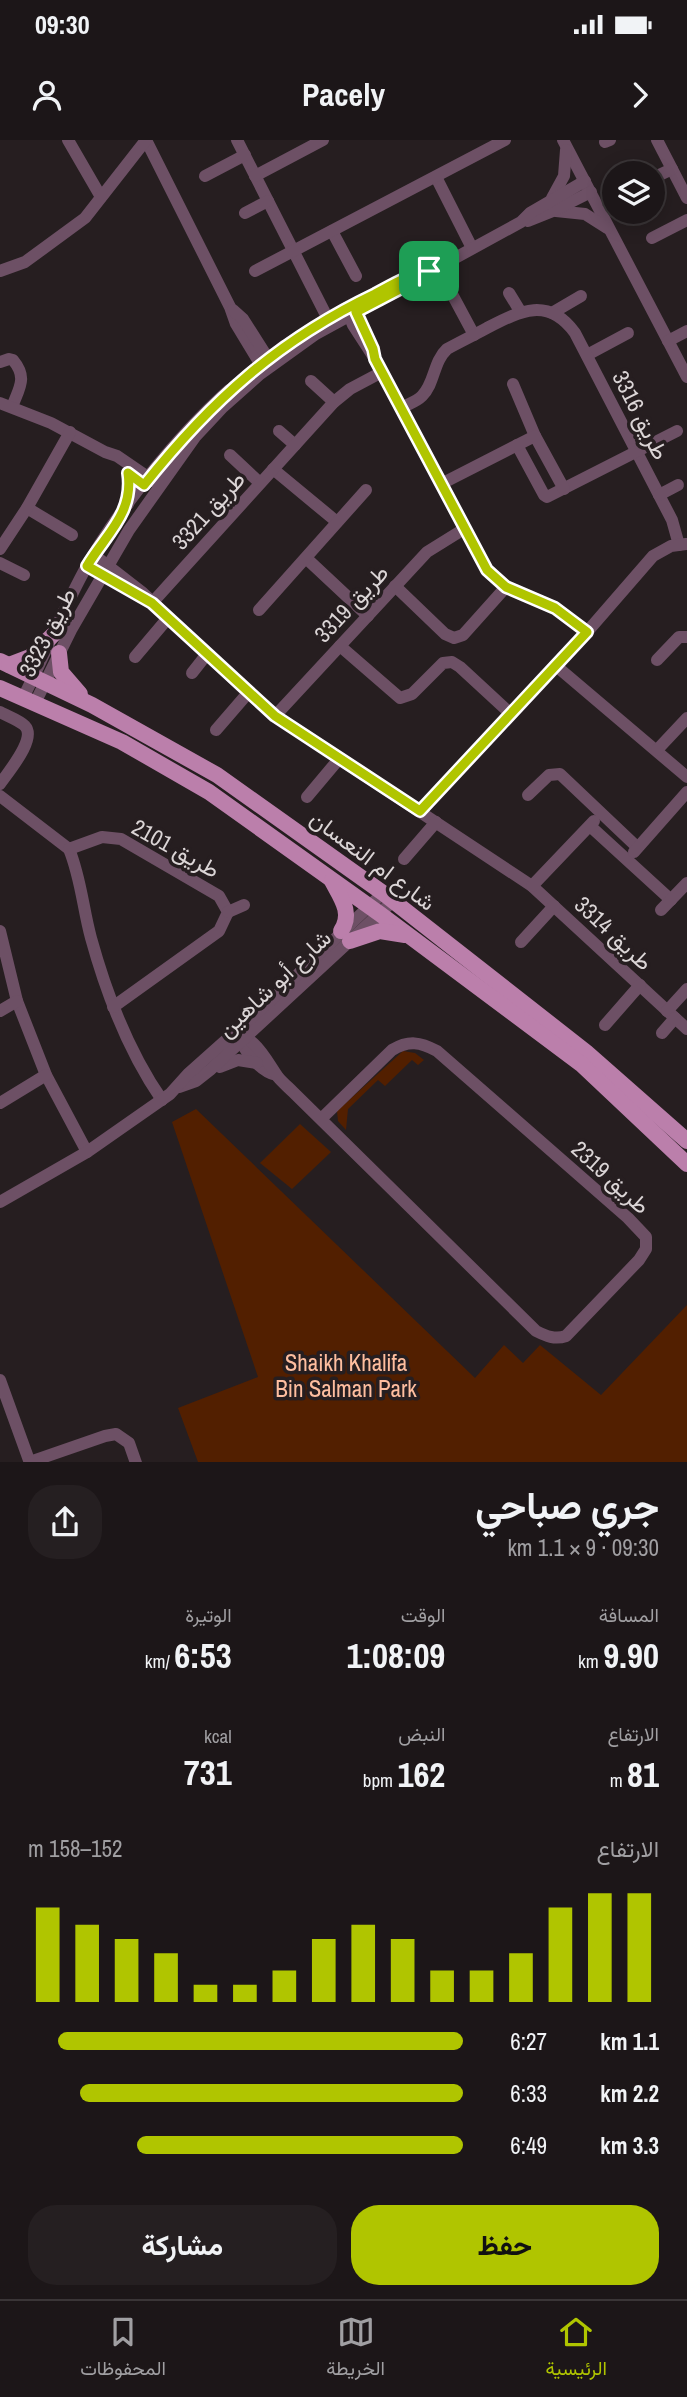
<!DOCTYPE html>
<html lang="ar">
<head>
<meta charset="utf-8">
<style>
	:root { --surface:#1c1618; --page:#251f21; --text:#f1f3f6; --muted:#a09fa2; --line:#3a3537; --accent:#b0c500 }
	body { margin:0; font-family:"Archivo Narrow",Vazirmatn,sans-serif; background:var(--page); color:var(--text); direction:rtl; height:100vh; display:flex; flex-direction:column; font-size:26px; white-space:nowrap }
	* { box-sizing:border-box; margin:0 }
	p { font-size:23px; color:var(--muted) }
	.icon { flex:none; width:38px; height:38px; fill:none; stroke:currentColor; stroke-width:2; stroke-linecap:round; stroke-linejoin:round }
	.map { position:relative; height:1322px; overflow:hidden; direction:ltr }
	.sheet { display:flex; flex-direction:column; background:var(--surface); flex:1 }
	.sheet>* { flex:none }
	.tools { position:absolute; left:602px; top:21px; display:grid; gap:14px }
	.tools a { display:grid; place-items:center; width:63px; height:63px; border-radius:50%; background:var(--surface); box-shadow:0 4px 18px #0003,0 0 0 2px var(--line); font-size:35px }
	.pin { position:absolute; display:grid; place-items:center; width:60px; height:60px; color:#fff; margin:-30px; border-radius:14px; box-shadow:0 4px 10px #0006 }
	.round { display:grid; place-items:center; flex:none; width:74px; height:74px; border-radius:28px; background:var(--page) }
	.summary { display:flex; align-items:center; justify-content:space-between; height:119px; padding:0 28px }
	h1 { font-size:38px; font-weight:700; line-height:52px }
	.stats { display:grid; grid-template-columns:repeat(3,1fr); gap:10px; height:119px; padding:7px 28px }
	.stats div { display:grid; align-content:center }
	.stats b { font-size:35px; font-weight:700 }
	.stats small { font-size:19px; font-weight:400 }
	.stats p { font-size:19px }
	.chart { height:196px; padding:14px 28px }
	.chart p { display:flex; justify-content:space-between }
	.chart svg { width:100%; height:126px; margin-top:7px; stroke:var(--accent); stroke-width:6 }
	.primary-button { display:flex; gap:14px; margin-top:auto; padding:14px 28px }
	.primary-button a { flex:1; height:80px; border-radius:28px; background:var(--accent); color:#111; font-size:28px; font-weight:700; line-height:80px; text-align:center }
	.primary-button a+a { background:var(--page); color:var(--text) }
	ul { padding:0 28px; list-style:none; font-size:23px }
	li { display:grid; grid-template-columns:112px 84px 1fr; align-items:center; height:52px }
	li i { height:18px; border-radius:9px; background:var(--accent) }
	.status { display:flex; justify-content:space-between; align-items:center; height:49px; padding:0 35px; background:var(--surface); direction:ltr }
	.status svg { height:19px; fill:currentColor }
	header { display:flex; justify-content:space-between; align-items:center; height:91px; padding:0 28px; background:var(--surface); font-size:32px; font-weight:700 }
	.dock { display:flex; justify-content:space-around; align-items:center; height:98px; border-top:2px solid var(--line); background:var(--surface); font-size:19px; color:var(--muted) }
	.dock a { display:grid; justify-items:center; gap:4px }
	.dock .active { color:var(--accent) }
	.map>svg:first-child { display:block }
	.green { fill:#521f00 }
	.lines { fill:none; stroke-linecap:round; stroke-linejoin:round }
	.minor { stroke:#6d5065; stroke-width:12 }
	.major { stroke:#bb7fab; stroke-width:16 }
	.route-casing { stroke:#fff; stroke-width:14 }
	.route { stroke:#b0c500; stroke-width:9 }
	.labels { text-anchor:middle; dominant-baseline:central; stroke-width:7; stroke-linejoin:round; paint-order:stroke }
	.street-label { font-size:23px; fill:#dbd5d6; stroke:#261e20 }
	.park-label { font-size:23px; fill:#febe9f; stroke:#261e20 }
</style>
</head>
<body>
<div class="status"><b>09:30</b><svg viewBox="0 0 49 12"><path d="M0 12V9h3v3zM5 12V6h3v6zM10 12V3h3v9zM15 12V0h3v12zM26 1h20v11H26zM47 4h2v5h-2z"/></svg></div>
<header><svg class="icon" aria-label="forward" viewBox="0 0 24 24"><path d="M9 5l7 7-7 7"/></svg>Pacely<svg class="icon" aria-label="person" viewBox="0 0 24 24"><circle cx="12" cy="8" r="4"/><path d="M4 21q1-7 8-7t8 7"/></svg></header>
<div class="map">
<svg width="687" height="1323" viewBox="0 0 687 1323">
	<rect width="100%" height="100%" fill="#261e20"/>
	<g class="green">
		<polygon points="403,911 415,913 424,920 418,925 412,920 385,946 378,940 348,969 346,990 338,981 337,971"/>
		<polygon points="196,969 475,1238 504,1205 523,1223 540,1205 601,1255 687,1165 687,1322 198,1322 178,1268 258,1237 172,982"/>
		<polygon points="300,984 331,1012 292,1049 260,1023"/>
	</g>
	<g class="lines">
		<g class="minor">
			<polyline points="68,0 101,57"/>
			<polyline points="146,0 230,167 236,184 264,230"/>
			<polyline points="237,0 328,179"/>
			<polyline points="563,0 687,237"/>
			<polyline points="657,0 687,58"/>
			<polyline points="605,2 610,0"/>
			<polyline points="205,36 245,15"/>
			<polyline points="255,36 323,0"/>
			<polyline points="436,37 472,108"/>
			<polyline points="653,38 672,29"/>
			<polyline points="552,58 564,36 566,10"/>
			<polyline points="556,71 585,74 607,88"/>
			<polyline points="245,73 268,61"/>
			<polyline points="528,81 553,71 591,52"/>
			<polyline points="332,91 356,136"/>
			<polyline points="652,98 687,80"/>
			<polyline points="0,131 25,122 85,78 146,0"/>
			<polyline points="255,131 505,0"/>
			<polyline points="509,153 520,171"/>
			<polyline points="452,154 474,195"/>
			<polyline points="346,168 353,185 375,219 487,430 506,447 555,468 587,492"/>
			<polyline points="233,170 243,179 271,223"/>
			<polyline points="552,173 581,156"/>
			<polyline points="668,201 687,191"/>
			<polyline points="587,215 628,193"/>
			<path d="M0,222L9,219L13,220C28,238 19,248 12,267"/>
			<polyline points="251,232 284,206"/>
			<polyline points="311,241 334,262"/>
			<polyline points="513,244 535,296"/>
			<polyline points="0,263 51,283 105,312 117,316 155,342"/>
			<path d="M401,268C408,264 416,262 422,256C435,243 433,222 447,209C460,202 474,195 487,188C520,171 548,156 575,193L672,380L679,405"/>
			<polyline points="279,291 295,305"/>
			<polyline points="517,305 544,355 547,357 677,291"/>
			<polyline points="230,315 260,343"/>
			<polyline points="273,329 337,382"/>
			<polyline points="441,344 535,296 564,349"/>
			<polyline points="659,355 678,345"/>
			<polyline points="128,364 130,347 128,333"/>
			<polyline points="27,368 72,395"/>
			<polyline points="0,409 27,368 70,292"/>
			<polyline points="94,415 143,453 248,553 275,576 532,746 687,889"/>
			<polyline points="306,418 368,476"/>
			<polyline points="0,423 24,435"/>
			<polyline points="395,446 445,494 454,498 463,495 506,447"/>
			<polyline points="152,463 334,262 350,249 382,232"/>
			<polyline points="259,470 366,350"/>
			<polyline points="340,506 400,558 412,554 443,523 452,522 460,527 511,574"/>
			<polyline points="135,517 168,478"/>
			<polyline points="657,520 679,497 687,497"/>
			<polyline points="555,525 687,637"/>
			<polyline points="192,533 207,514"/>
			<path d="M23,558C44,517 61,474 83,433C115,373 178,295 229,250"/>
			<polyline points="35,563 71,490 129,390 195,297 223,267 259,235 316,194 521,82 530,73 585,41"/>
			<path d="M0,572C7,576 19,580 25,586C37,599 8,632 0,644"/>
			<polyline points="275,576 427,412 464,389"/>
			<polyline points="216,590 248,553"/>
			<polyline points="657,610 687,578"/>
			<polyline points="528,655 549,635 560,634 637,707"/>
			<path d="M0,656L69,709C81,738 83,769 91,798C107,856 128,911 162,960"/>
			<polyline points="307,657 339,619"/>
			<polyline points="420,671 587,492 653,416 671,406 686,404"/>
			<polyline points="590,686 671,760"/>
			<polyline points="69,709 102,697 121,699 219,756 228,772 219,791 113,867"/>
			<polyline points="634,712 687,652"/>
			<polyline points="404,719 436,682"/>
			<polyline points="532,746 594,681"/>
			<polyline points="661,770 687,743"/>
			<polyline points="228,772 244,765"/>
			<polyline points="0,791 17,861 46,935 87,1012"/>
			<polyline points="521,802 554,766"/>
			<polyline points="0,871 17,861"/>
			<polyline points="667,871 687,849"/>
			<polyline points="605,885 640,845"/>
			<polyline points="662,893 675,878"/>
			<path d="M241,897C242,911 262,932 276,935"/>
			<path d="M229,898C252,888 267,922 278,937C282,942 288,947 293,952C374,1032 455,1111 536,1191C546,1196 555,1200 566,1196L639,1120L646,1109V1097L628,1078L437,911C420,902 409,900 392,910L321,979"/>
			<polyline points="220,927 238,920 257,923"/>
			<polyline points="179,947 196,941 210,930 393,761"/>
			<polyline points="0,963 46,935"/>
			<polyline points="0,1062 87,1012 170,954 188,934 272,859 383,753"/>
			<polyline points="0,1240 30,1323"/>
			<polyline points="30,1322 105,1296 116,1294 129,1303 136,1323"/>
		</g>
		<g class="major">
			<polyline points="59,513 61,532 80,554"/>
			<polyline points="0,521 92,565 217,635 383,753 586,912 687,1001"/>
			<polyline points="9,525 30,517 55,493"/>
			<polyline points="0,548 122,602 209,652 380,774 581,924 687,1024"/>
			<path d="M332,741C341,758 353,773 341,791"/>
			<polyline points="350,801 380,791 405,795"/>
		</g>
	</g>
	<g class="lines">
		<g class="route-casing">
			<path id="route" d="M429,131L419,139L356,172L373,209L375,219L487,430L506,447L555,468L587,492L420,671L275,576L152,463L87,426C106,394 134,373 128,333L144,345C211,261 277,201 375,154C392,145 410,134 429,131Z"/>
		</g>
		<use href="#route" class="route"/>
	</g>
	<g class="labels">
		<g class="street-label">
			<text transform="translate(641 275) rotate(63)">طريق 3316</text>
			<text transform="translate(208 370) rotate(-48)">طريق 3321</text>
			<text transform="translate(351 463) rotate(-47)">طريق 3319</text>
			<text transform="translate(47 492) rotate(-63)">طريق 3323</text>
			<text transform="translate(176 708) rotate(29)">طريق 2101</text>
			<text transform="translate(373 720) rotate(37)">شارع ام النعسان</text>
			<text transform="translate(614 793) rotate(43)">طريق 3314</text>
			<text transform="translate(274 843) rotate(-43)">شارع أبو شاهين</text>
			<text transform="translate(611 1037) rotate(42)">طريق 2319</text>
		</g>
		<g class="park-label">
			<text x="346" y="1222">Shaikh Khalifa<tspan x="346" dy="26">Bin Salman Park</tspan></text>
		</g>
	</g>
</svg>
<div class="tools">
<a><svg class="icon" aria-label="layers" viewBox="0 0 24 24"><path d="M12 4l9 5-9 5-9-5zM3 14l9 5 9-5"/></svg></a>
</div>
<div class="pin" style="left:429px;top:131px;background:#1e9e55"><svg class="icon" aria-label="arrive" viewBox="0 0 24 24"><path d="M6 21V4h12l-3 4 3 4H6"/></svg></div>
</div>
<section class="sheet">
<div class="summary"><div><h1>جري صباحي</h1><p>09:30 · 9 × 1.1 km</p></div><a class="round"><svg class="icon" aria-label="share" viewBox="0 0 24 24"><path d="M12 15V3M7 8l5-5 5 5M5 13v7h14v-7"/></svg></a></div>
<div class="stats">
<div><p>المسافة</p><b>9.90<small> km</small></b></div>
<div><p>الوقت</p><b>1:08:09</b></div>
<div><p>الوتيرة</p><b>6:53<small> /km</small></b></div>
</div>
<div class="stats">
<div><p>الارتفاع</p><b>81<small> m</small></b></div>
<div><p>النبض</p><b>162<small> bpm</small></b></div>
<div><p>kcal</p><b>731</b></div>
</div>
<div class="chart"><p><span>الارتفاع</span>152–158 m</p>
<svg viewBox="0 0 160 44" preserveAspectRatio="none"><path d="M5 44V11M15 44V17M25 44V22M35 44V27M45 44V38M55 44V38M65 44V33M75 44V22M85 44V17M95 44V22M105 44V33M115 44V33M125 44V27M135 44V11M145 44V6M155 44V6"/></svg>
</div>
<ul>
<li><b>1.1 km</b>6:27<i style="width:93%"></i></li>
<li><b>2.2 km</b>6:33<i style="width:88%"></i></li>
<li><b>3.3 km</b>6:49<i style="width:75%"></i></li>
</ul>
<div class="primary-button"><a>حفظ</a><a>مشاركة</a></div>
</section>
<nav class="dock">
<a class="active"><svg class="icon" aria-label="home" viewBox="0 0 24 24"><path d="M3 11l9-7 9 7M6 9v11h12V9"/></svg>الرئيسية</a>
<a><svg class="icon" aria-label="map" viewBox="0 0 24 24"><path d="M3 6l6-2 6 2 6-2v14l-6 2-6-2-6 2zM9 4v14M15 6v14"/></svg>الخريطة</a>
<a><svg class="icon" aria-label="saved" viewBox="0 0 24 24"><path d="M7 4h10v16l-5-4-5 4z"/></svg>المحفوظات</a>
</nav>
</body>
</html>
